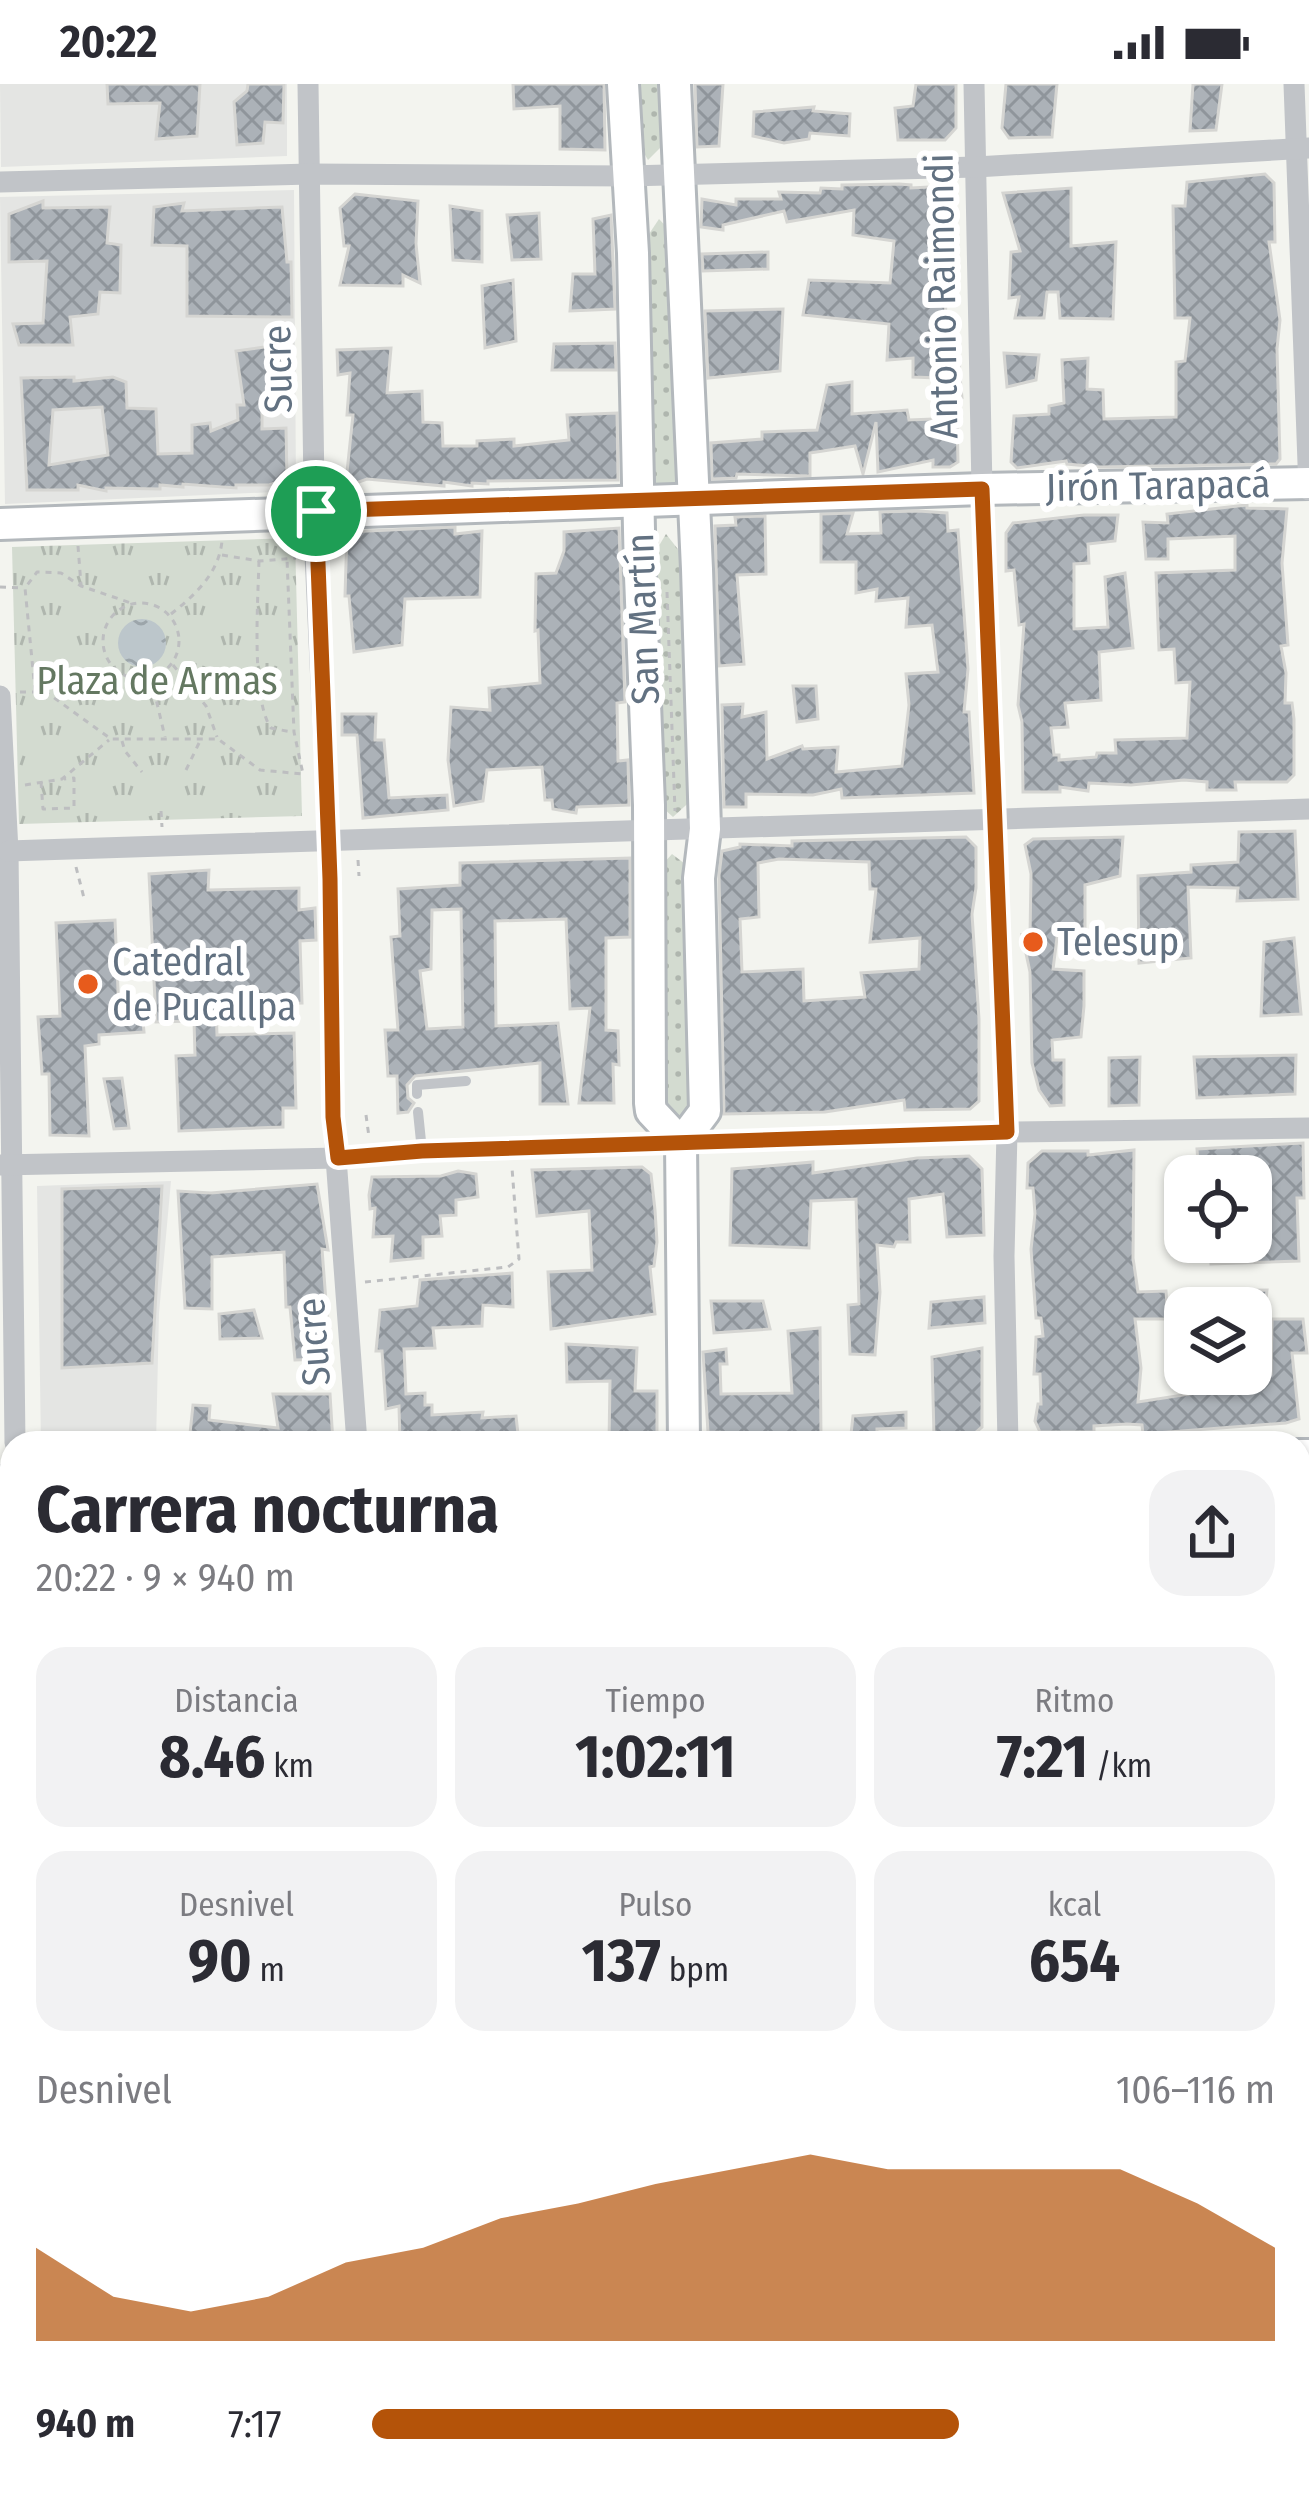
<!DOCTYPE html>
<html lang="es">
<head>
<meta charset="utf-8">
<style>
	:root { --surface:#fff; --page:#f2f2f3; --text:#2b2b33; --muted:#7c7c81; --accent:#b45309 }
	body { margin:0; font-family:"Fira Sans Condensed",sans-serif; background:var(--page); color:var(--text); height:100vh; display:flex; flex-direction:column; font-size:45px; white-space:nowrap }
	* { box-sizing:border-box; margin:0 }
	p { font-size:39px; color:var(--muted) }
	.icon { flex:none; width:66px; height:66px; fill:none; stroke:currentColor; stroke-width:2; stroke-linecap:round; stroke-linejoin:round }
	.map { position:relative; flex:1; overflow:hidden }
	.details { position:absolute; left:0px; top:1347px; width:1311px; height:1065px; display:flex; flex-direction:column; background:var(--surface); border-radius:36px 36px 0 0; box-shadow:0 3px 9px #0004 }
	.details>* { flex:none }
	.controls { position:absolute; left:1164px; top:1071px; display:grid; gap:24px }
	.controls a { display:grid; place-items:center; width:108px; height:108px; border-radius:24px; background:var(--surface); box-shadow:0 3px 9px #0004; font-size:60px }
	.pin { position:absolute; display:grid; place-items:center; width:102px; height:102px; color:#fff; margin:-51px; border:6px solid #fff; border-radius:50%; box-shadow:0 3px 12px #0007 }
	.round { display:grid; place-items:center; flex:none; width:126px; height:126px; border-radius:36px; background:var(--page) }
	.headline { display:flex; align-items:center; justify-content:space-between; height:204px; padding:0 36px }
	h1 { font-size:66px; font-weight:700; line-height:90px }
	.stats { display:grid; grid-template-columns:repeat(3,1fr); gap:18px; height:204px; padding:12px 36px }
	.stats div { display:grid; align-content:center; border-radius:30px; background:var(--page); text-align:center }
	.stats b { font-size:60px; font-weight:700 }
	.stats small { font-size:33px; font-weight:400 }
	.stats p { font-size:33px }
	.chart { height:336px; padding:24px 36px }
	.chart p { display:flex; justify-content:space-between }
	.chart svg { width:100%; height:216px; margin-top:12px; fill:var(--accent); opacity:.7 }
	ul { padding:0 36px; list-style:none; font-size:39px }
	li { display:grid; grid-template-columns:192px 144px 1fr; align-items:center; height:90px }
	li i { height:30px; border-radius:15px; background:var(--accent) }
	.status { display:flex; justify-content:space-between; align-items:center; height:84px; padding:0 60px; background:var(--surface); direction:ltr }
	.status svg { height:33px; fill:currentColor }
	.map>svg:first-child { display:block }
	.built { fill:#e4e5e3 }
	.grass { fill:url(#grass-dots) }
	.park { fill:url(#park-tufts) }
	.water { fill:url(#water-ripples) }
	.building { fill:url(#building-cross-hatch); stroke:#d5d5d2; stroke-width:3; fill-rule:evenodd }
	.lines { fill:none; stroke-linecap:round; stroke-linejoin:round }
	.secondary-casing { stroke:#b3b8bc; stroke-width:36 }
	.path { stroke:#bdbec0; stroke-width:3; stroke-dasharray:6 6; stroke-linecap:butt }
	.lane { stroke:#c1c4c8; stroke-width:10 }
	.street { stroke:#c1c4c8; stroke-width:21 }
	.secondary { stroke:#fff; stroke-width:30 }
	.route-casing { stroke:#fff; stroke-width:24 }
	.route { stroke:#b45309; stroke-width:15 }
	.poi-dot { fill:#e75b1c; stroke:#fff; stroke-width:4.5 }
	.labels { text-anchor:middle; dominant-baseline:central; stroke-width:12; stroke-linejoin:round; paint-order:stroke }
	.street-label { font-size:39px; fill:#627181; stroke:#fff }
	.park-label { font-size:39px; fill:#647861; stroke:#fff }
	.poi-label { font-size:39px; fill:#627181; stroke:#fff; text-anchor:start }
</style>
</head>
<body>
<div class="status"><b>20:22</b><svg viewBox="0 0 49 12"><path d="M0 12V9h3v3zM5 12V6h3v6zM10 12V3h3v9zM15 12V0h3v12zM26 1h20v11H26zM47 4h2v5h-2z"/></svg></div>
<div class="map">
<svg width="1309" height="2410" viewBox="0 0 1309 2410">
	<defs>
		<pattern id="grass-dots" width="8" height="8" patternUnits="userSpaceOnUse" patternTransform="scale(3)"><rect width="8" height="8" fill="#d3dbd0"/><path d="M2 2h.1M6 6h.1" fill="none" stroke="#afb6ae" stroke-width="1.8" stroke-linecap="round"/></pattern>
		<pattern id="park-tufts" width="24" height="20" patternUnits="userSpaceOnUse" patternTransform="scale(3)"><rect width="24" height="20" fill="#d3dbd0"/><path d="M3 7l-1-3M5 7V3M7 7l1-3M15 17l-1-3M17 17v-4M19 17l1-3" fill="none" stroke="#afb6ae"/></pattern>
		<pattern id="water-ripples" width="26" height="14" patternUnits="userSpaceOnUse" patternTransform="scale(3)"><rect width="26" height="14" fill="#bcc6cb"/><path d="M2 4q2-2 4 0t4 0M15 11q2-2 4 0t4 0" fill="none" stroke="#9ca5aa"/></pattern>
		<pattern id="building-cross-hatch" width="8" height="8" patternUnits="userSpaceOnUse" patternTransform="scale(3)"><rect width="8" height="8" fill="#acb2b8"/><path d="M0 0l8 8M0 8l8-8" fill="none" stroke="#8f959b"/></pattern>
	</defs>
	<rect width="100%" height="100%" fill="#f3f4ef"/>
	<g class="built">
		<polygon points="0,0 287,0 287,72 1,83"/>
		<polygon points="294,106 296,407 5,420 0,113"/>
		<polygon points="171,1097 159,1229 156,1359 41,1359 37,1102"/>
		<polygon points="12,1831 12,2273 0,2273 0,1832"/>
	</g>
	<g class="grass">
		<polygon points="634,0 664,0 666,58 648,76 635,54"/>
		<polygon points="659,135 676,153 684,394 668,409 651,402 641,162"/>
		<polygon points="666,450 688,478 696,712 673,733 662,723 648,480"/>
		<polygon points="672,770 689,783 701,1022 679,1032 662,1023 653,791"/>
	</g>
	<polygon class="park" points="295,454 302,732 19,740 12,463"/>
	<circle class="water" cx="142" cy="559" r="24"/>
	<g class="building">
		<polygon points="107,0 200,0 197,52 156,55 160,19 108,20"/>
		<polygon points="248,0 284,0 283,39 265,38 263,59 237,61 234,18 247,7"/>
		<polygon points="513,0 604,0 605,66 560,65 560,22 514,25"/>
		<polygon points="695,0 723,0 719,62 697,63"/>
		<polygon points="916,0 956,0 956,44 945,56 898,56 895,24 913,22"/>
		<polygon points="1006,0 1057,0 1052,53 1009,54 1002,44"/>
		<polygon points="1193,0 1222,0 1216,46 1190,47"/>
		<polygon points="814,23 813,27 850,30 849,52 810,49 809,55 784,59 753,52 754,28"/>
		<polygon points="1265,90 1274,99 1275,158 1269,158 1280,236 1277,265 1280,375 1276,380 1099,383 1067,380 1066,377 1017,384 1011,378 1014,332 1049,330 1049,322 1064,319 1062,276 1088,274 1087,305 1103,306 1104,335 1176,333 1176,278 1185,277 1190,234 1175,234 1173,122 1185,122 1187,98"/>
		<polygon points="899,100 911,101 911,104 947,102 957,113 952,141 956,141 956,159 952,193 947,194 945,240 955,239 962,314 940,320 938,294 913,293 913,274 887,276 889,240 803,231 809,196 890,199 894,157 853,151 854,126 787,138 784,127 723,141 723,146 701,143 702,115 736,121 736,115 781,115 779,108 820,109 821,104 842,105 842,101"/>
		<polygon points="1071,104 1071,162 1116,158 1113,235 1060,234 1058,208 1047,208 1044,234 1015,234 1019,213 1009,214 1011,168 1020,167 1003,109"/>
		<polygon points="355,110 418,117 416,160 420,199 403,191 403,202 340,201 349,162 344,162 340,124"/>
		<polygon points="43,117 43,124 110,123 107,159 121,161 120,209 100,208 98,230 70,233 73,261 19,261 13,240 43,239 47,177 9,178 9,130"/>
		<polygon points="184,119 182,127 282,123 287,178 291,178 292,233 187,232 187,162 152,161 154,123"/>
		<polygon points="450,122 482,127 482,178 453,176"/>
		<polygon points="539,129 541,175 512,176 507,131"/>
		<polygon points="611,131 615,225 570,227 573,190 595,190 593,135"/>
		<polygon points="768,168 768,185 703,187 702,170"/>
		<polygon points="513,196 516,257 485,264 482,202"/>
		<polygon points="783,225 780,287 708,294 705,227"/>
		<path d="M292,259L294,286L284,287L290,315H262V345L286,344L287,395L269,401H236V404L183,400V403L160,401V405L106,404V407L78,401V406H27L21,294L74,293V297L113,293L126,298L127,324L156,325L158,370L192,369V341L210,339L211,347L238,336L237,321H244L236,267ZM102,323L108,371L49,381L53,326Z"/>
		<polygon points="615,259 616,286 552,286 554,260"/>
		<polygon points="391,264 387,309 422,307 423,338 442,339 443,362 477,362 477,357 514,355 514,362 569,356 567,331 617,329 618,396 488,397 488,400 472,399 472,402 444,398 444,402 367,395 356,399 347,388 353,331 347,331 350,289 338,291 337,266"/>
		<polygon points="1004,269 1039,271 1036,296 1007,303"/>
		<polygon points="852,298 852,330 907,326 909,336 957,334 958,378 950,383 933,383 933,376 878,388 876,338 863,390 855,362 810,369 810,392 737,390 736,394 712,395 711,359 762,355 762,348 817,346 827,301"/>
		<polygon points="1247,421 1247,424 1287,425 1282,479 1288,561 1281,562 1286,589 1285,619 1292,619 1294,635 1294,691 1287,698 1235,698 1236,706 1207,706 1207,698 1184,696 1131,701 1089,699 1088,707 1060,703 1060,708 1023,708 1022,638 1018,621 1024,540 1019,541 1014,486 1006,487 1006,449 1013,439 1084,431 1118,431 1115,457 1088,460 1089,479 1074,480 1074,545 1108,543 1105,493 1125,489 1133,564 1099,568 1101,616 1065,619 1068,643 1051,644 1054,671 1059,671 1059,676 1096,673 1097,669 1116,669 1115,656 1187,654 1190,598 1176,599 1174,565 1159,566 1156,489 1235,486 1235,452 1168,455 1168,475 1146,475 1143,438 1168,439 1167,430"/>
		<polygon points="918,427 947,429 948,447 958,446 968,585 964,628 969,628 974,709 842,714 841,705 813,711 746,710 746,723 724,723 722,621 743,620 742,633 766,628 767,675 802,662 803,665 838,663 836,688 902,682 909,621 906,590 938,588 932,541 906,543 908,514 876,517 877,505 856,509 856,478 821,478 821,430 853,429 847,450 881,449 880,428"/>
		<polygon points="765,432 766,490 737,491 744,580 719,582 715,442 736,441 735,433"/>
		<polygon points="455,443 455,450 482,447 480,513 405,515 402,561 354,568 349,512 345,512 347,448"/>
		<polygon points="619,444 625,618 617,619 618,677 628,676 629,721 577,723 576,729 553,725 552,716 545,716 542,683 487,686 483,717 454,722 448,676 451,623 490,626 489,604 540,599 538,546 535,547 536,490 556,489 564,467 564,448"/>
		<polygon points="793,602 816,602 818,635 797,638"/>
		<polygon points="342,630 376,630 375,656 384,656 389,714 447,711 448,726 363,734 357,651 342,651"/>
		<polygon points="1295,747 1298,815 1237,817 1238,804 1188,803 1191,874 1139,879 1138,792 1191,788 1191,781 1238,778 1239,748"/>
		<path d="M966,753L976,763V804L972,830L979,935V1017L970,1025L905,1026L904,1016L825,1028L724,1030L719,791L722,767L740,763V760L792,762V757ZM779,775L869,778L870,805H876L870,858L920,854L919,885L861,889L865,913L804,917L803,885L742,888L740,835L759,833L758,779Z"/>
		<polygon points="1123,753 1120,792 1085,801 1085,846 1058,846 1053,885 1084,887 1084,922 1081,953 1052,956 1053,976 1064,976 1064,1021 1050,1022 1039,1006 1032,979 1030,888 1022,851 1030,853 1031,790 1025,761 1033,755"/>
		<path d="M630,774V853L606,854V946L618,947L619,981L613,980L614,1019H579L590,924L570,925L566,835L495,837L496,942L558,939L568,1020H540V979L415,992L407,1001L408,1014L414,1019L408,1028L398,1029L397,992H388L385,946H398L391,853L400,852L398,805L460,801V779ZM461,825L463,943L427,945L420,887L431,885L432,826Z"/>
		<polygon points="209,786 208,806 299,804 299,826 315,824 316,856 300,857 302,919 216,921 217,951 294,949 296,1024 283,1024 283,1043 179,1047 176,972 195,971 194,937 156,938 149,790"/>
		<polygon points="115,836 119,929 142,927 144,948 99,951 99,960 85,962 89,1052 50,1051 49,990 42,990 38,933 60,932 56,839"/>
		<polygon points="1294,854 1301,930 1261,932 1264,858"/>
		<polygon points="1296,971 1295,1010 1197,1014 1194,973"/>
		<polygon points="1140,973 1139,1021 1109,1022 1109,974"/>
		<polygon points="122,994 129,1044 114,1045 104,995"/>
		<polygon points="1303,1059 1304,1114 1297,1114 1299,1177 1211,1180 1210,1158 1251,1158 1251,1092 1199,1092 1197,1065"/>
		<polygon points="1134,1066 1133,1174 1138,1208 1166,1207 1168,1235 1135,1235 1141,1284 1138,1318 1209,1307 1212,1291 1271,1290 1272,1235 1303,1235 1307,1269 1292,1269 1299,1335 1286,1339 1143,1350 1142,1341 1127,1340 1094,1342 1094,1348 1040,1348 1035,1337 1038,1320 1041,1320 1040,1290 1034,1290 1036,1253 1043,1252 1041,1234 1036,1234 1031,1165 1035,1130 1033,1104 1027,1104 1028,1079 1042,1067 1088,1067 1088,1071"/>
		<polygon points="969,1072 982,1085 984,1151 947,1153 943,1110 909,1115 910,1158 896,1158 894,1163 877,1161 880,1208 875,1271 850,1270 848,1221 859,1220 856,1115 811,1117 809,1164 730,1161 732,1085 813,1078 813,1089 917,1074"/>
		<polygon points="642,1083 651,1090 655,1126 657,1158 654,1182 650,1183 655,1230 551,1245 548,1188 592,1186 589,1127 537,1132 532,1086"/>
		<polygon points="458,1087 476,1090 478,1113 456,1116 456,1131 440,1132 442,1152 423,1153 423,1174 391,1177 393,1152 373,1153 375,1124 370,1125 369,1111 372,1093 441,1092"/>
		<polygon points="317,1100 328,1166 322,1165 328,1244 324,1275 295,1276 290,1223 286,1223 284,1168 212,1173 212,1225 185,1224 178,1107 211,1109"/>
		<polygon points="162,1102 152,1279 62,1284 62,1105"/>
		<polygon points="512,1189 513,1223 483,1221 482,1242 433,1244 435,1264 404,1265 406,1310 425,1309 425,1321 432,1321 432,1331 483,1328 482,1334 516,1332 519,1359 400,1359 399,1322 386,1325 382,1267 376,1267 380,1226 417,1222 420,1196"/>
		<polygon points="1267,1206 1261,1260 1251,1260 1251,1224 1198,1224 1199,1207"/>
		<polygon points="984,1213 985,1239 929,1244 931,1218"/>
		<polygon points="711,1217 763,1217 770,1245 714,1249"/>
		<polygon points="254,1226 262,1254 220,1255 219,1230"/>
		<polygon points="820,1244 821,1355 745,1359 745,1349 708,1348 703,1268 726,1265 727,1280 720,1280 721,1310 792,1309 788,1247"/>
		<polygon points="566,1260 637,1264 635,1307 657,1307 657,1354 653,1359 609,1359 610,1297 567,1298"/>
		<polygon points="982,1264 982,1343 974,1350 934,1352 932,1273"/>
		<polygon points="273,1310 330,1310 333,1359 189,1359 193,1321 210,1322 209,1336 278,1344"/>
		<polygon points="906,1328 906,1344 877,1345 877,1359 850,1359 853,1332"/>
	</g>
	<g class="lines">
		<g class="secondary-casing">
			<g id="secondary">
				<polyline points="623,0 633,169 640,492 649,721 650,1019 651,1027 681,1059"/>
				<polyline points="675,0 697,485 705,745 699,794 705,1027 681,1059 684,1359"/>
				<polyline points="0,440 982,405 1309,399"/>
				<polyline points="1299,1371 1309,1371"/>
				<polyline points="0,1398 12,1397"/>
				<polyline points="714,2400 714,2410"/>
			</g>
		</g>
		<g class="path">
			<polyline points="78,462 81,501"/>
			<polyline points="222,471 259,477 296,474"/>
			<path d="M259,477C258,515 251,616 271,644L291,648"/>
			<polyline points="0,503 23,504"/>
			<polyline points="667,508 675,727"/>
			<circle cx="141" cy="557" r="38"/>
			<path d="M171,530C195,511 219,489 222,457"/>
			<polyline points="173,581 206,622 217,653"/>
			<polyline points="151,594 165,653"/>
			<polyline points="35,607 25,504 37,488 61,489 81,502 131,519"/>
			<polyline points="20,608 46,608 111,655 218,655 260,686 303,690 294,648 287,475"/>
			<polyline points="122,657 125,667 142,688"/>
			<polyline points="186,686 200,657"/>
			<polyline points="41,698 43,725 74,724 74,694 64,695"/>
			<polyline points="25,701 62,695 109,656"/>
			<polyline points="161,727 162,743"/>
			<polyline points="358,776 359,792"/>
			<polyline points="76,783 84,814"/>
			<polyline points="366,1031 369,1053"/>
			<polyline points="365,1198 508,1183 519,1175 512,1084"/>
			<polyline points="0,1607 12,1607"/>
			<polyline points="0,2013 12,2011"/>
		</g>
		<g class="lane">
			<polyline points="417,1010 417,1001 466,997"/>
			<polyline points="418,1028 422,1067"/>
		</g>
		<g class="street">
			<polyline points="308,0 315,471 330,795 333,1033 357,1359"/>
			<polyline points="974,0 982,405 1007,1048 1004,1172 1008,1359"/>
			<polyline points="1294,0 1309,406"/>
			<polyline points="0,98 310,90 628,92 976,83 1309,64"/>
			<polyline points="0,612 8,767 15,1359"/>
			<polyline points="8,767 1309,725"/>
			<polyline points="0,1081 338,1074 422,1067 1007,1048 1309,1044"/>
			<polyline points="1299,1696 1309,1696"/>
			<polyline points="0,1820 12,1819"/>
			<polyline points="1299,2016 1309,2015"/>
			<polyline points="0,2292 12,2291"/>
			<polyline points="1299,2344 1309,2343"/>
			<polyline points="410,2400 410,2410"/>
			<polyline points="1034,2400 1034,2410"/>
			<polyline points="67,2410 67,2400"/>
			<polyline points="152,2410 179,2400"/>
			<polyline points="692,2410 721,2400"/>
		</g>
		<use href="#secondary" class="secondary"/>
	</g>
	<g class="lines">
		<g class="route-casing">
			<polygon id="route" points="982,405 1007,1048 422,1067 338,1074 333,1033 330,795 316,427"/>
		</g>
		<use href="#route" class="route"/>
	</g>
	<g class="poi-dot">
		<circle cx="1033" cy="858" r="12"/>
		<circle cx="88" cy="900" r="12"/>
	</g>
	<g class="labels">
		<g class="street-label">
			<text transform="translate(942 212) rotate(-91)">Antonio Raimondi</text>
			<text transform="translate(278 285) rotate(-91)">Sucre</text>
			<text transform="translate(1158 402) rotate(-1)">Jirón Tarapacá</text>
			<text transform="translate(643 535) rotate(-92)">San Martín</text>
			<text transform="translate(314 1258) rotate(-94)">Sucre</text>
		</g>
		<g class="park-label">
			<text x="157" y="597">Plaza de Armas</text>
		</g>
		<g class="poi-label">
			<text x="1057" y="858">Telesup</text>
			<text x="112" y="878">Catedral<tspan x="112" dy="45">de Pucallpa</tspan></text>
		</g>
	</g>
</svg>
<div class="controls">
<a><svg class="icon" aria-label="locate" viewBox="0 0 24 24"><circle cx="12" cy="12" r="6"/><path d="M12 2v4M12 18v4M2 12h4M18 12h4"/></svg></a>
<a><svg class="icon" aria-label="layers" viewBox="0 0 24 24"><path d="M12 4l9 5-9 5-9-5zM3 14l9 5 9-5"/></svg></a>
</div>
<div class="pin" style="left:316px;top:427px;background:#1e9e55"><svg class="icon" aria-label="arrive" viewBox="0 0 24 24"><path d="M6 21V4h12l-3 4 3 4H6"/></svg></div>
<section class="details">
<div class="headline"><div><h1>Carrera nocturna</h1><p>20:22 · 9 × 940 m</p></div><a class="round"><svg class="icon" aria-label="share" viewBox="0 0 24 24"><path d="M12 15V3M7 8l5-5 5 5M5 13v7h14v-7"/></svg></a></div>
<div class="stats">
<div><p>Distancia</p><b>8.46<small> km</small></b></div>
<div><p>Tiempo</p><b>1:02:11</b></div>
<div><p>Ritmo</p><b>7:21<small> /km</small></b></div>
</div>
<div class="stats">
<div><p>Desnivel</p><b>90<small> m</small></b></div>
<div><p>Pulso</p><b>137<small> bpm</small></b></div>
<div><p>kcal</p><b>654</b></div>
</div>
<div class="chart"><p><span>Desnivel</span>106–116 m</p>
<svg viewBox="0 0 160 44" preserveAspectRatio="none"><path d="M0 44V25L10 35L20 38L30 35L40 28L50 25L60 19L70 16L80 12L90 9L100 6L110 9L120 9L130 9L140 9L150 16L160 25V44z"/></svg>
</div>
<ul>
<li><b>940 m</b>7:17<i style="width:65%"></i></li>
</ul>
</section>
</div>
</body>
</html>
